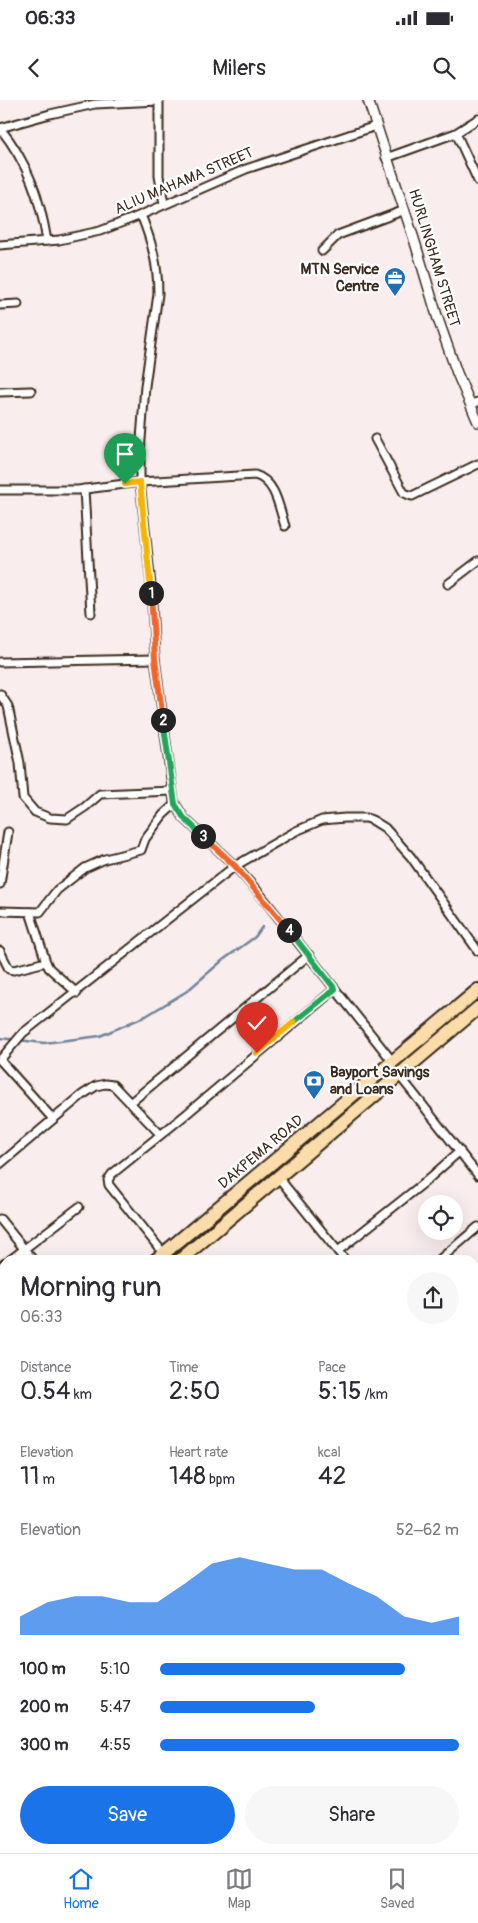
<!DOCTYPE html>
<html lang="en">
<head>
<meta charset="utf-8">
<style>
	:root { --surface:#fff; --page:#f7f7f7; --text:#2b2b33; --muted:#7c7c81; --line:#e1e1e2; --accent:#1a73e8 }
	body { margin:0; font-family:Pangolin,sans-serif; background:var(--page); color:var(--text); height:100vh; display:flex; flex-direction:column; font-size:19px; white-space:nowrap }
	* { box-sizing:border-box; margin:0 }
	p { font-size:16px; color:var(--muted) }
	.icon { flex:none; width:28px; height:28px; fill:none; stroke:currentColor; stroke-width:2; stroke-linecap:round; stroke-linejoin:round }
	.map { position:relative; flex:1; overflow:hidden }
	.drawer { position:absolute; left:0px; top:1155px; width:479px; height:599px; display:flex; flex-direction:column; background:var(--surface); border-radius:15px 15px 0 0; box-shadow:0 5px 20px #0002 }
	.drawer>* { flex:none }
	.tools { position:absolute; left:418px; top:1095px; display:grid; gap:10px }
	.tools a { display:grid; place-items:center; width:45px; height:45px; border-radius:50%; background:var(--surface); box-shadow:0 5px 20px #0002; font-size:25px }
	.pin { position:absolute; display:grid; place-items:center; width:42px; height:42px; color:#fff; margin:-51px -21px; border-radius:50% 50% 50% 0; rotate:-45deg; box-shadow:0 0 5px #0007 }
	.pin .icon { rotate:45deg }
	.km { position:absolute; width:25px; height:25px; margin:-12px; border-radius:50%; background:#222; color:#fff; font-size:14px; line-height:25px; text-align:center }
	.round { display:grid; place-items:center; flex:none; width:52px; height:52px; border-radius:26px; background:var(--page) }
	.summary { display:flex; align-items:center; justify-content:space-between; height:85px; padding:0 20px }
	h1 { font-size:28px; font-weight:600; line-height:38px }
	.stats { display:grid; grid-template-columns:repeat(3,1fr); gap:8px; height:85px; padding:5px 20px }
	.stats div { display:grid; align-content:center }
	.stats b { font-size:25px; font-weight:600 }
	.stats small { font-size:14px; font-weight:400 }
	.stats p { font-size:14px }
	.chart { height:140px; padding:10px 20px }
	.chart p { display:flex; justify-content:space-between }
	.chart svg { width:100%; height:90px; margin-top:5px; fill:var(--accent); opacity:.7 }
	.button { display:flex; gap:10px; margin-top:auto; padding:10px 20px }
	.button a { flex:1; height:58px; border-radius:30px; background:var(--accent); color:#fff; font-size:20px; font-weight:600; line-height:58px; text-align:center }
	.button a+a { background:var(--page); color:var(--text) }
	ul { padding:0 20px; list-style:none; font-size:16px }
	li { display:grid; grid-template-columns:80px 60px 1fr; align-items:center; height:38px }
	li i { height:12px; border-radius:6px; background:var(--accent) }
	.status { display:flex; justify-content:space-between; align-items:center; height:35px; padding:0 25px; background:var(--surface); direction:ltr }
	.status svg { height:14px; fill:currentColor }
	header { display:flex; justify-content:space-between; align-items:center; height:65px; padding:0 20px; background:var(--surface); font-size:22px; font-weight:600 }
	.menu { display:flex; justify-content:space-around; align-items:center; height:70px; border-top:1px solid var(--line); background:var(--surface); font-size:14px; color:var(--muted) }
	.menu a { display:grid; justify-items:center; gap:2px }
	.menu .on { color:var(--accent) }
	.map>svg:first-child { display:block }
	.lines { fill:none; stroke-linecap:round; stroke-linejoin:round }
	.stream { stroke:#70869b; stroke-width:2.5 }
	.street-casing { stroke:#3b2a1e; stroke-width:11 }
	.secondary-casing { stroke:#3b2a1e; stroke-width:12 }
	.highway-casing { stroke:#3b2a1e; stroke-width:16 }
	.street { stroke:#fff; stroke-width:7 }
	.secondary { stroke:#fff; stroke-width:9 }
	.highway { stroke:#faddab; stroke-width:12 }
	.split-1-casing { stroke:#fff; stroke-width:10 }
	.split-2-casing { stroke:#fff; stroke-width:10 }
	.split-3-casing { stroke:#fff; stroke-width:10 }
	.split-4-casing { stroke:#fff; stroke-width:10 }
	.split-5-casing { stroke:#fff; stroke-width:10 }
	.split-6-casing { stroke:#fff; stroke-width:10 }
	.split-1 { stroke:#f5b400; stroke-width:6 }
	.split-2 { stroke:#f0652b; stroke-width:6 }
	.split-3 { stroke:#22a559; stroke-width:6 }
	.split-4 { stroke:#f0652b; stroke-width:6 }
	.split-5 { stroke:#22a559; stroke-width:6 }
	.split-6 { stroke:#f5b400; stroke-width:6 }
	.labels { text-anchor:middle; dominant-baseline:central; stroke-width:4.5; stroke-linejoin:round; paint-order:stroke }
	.street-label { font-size:15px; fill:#3b2a1e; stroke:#fff }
	.poi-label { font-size:15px; font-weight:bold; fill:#3b2a1e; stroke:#fff; text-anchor:end }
</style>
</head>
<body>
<div class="status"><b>06:33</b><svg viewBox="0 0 49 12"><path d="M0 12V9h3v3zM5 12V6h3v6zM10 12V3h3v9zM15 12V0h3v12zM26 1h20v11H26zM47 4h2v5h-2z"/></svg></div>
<header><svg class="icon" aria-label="back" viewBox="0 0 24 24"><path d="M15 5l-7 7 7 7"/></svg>Milers<svg class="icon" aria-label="search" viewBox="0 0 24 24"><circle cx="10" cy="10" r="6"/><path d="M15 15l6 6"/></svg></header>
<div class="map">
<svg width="478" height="1753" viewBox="0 0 478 1753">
	<rect width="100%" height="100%" fill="#f9eeed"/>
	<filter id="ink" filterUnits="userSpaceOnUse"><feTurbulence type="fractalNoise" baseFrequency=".02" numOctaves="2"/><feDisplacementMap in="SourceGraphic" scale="10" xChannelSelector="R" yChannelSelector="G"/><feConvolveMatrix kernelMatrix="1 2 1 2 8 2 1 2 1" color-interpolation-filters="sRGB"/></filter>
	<g filter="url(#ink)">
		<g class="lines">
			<polyline class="stream" points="0,938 44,943 100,936 146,916 187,891 223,860 255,837 262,827"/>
			<g class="street-casing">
				<g id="street">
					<polyline points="0,28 50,14 95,4 159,1 159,76 164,104"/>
					<path d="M0,28C28,63 40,98 47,141"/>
					<polyline points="456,33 478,81"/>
					<polyline points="386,58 456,33 478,19"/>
					<path d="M141,115C152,142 158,165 158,194L145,286L140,353V382L151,485L155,559L174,702L184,718L235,766L259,793L393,962"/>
					<polyline points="0,145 59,140 100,131 141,115 246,69 376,26"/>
					<polyline points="322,151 338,135 405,110"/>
					<polyline points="0,205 18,204"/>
					<polyline points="0,292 31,291"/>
					<polyline points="470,304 478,302"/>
					<polyline points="375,339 404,393 412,396 478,364"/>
					<polyline points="84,389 91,513"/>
					<path d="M0,390H78L140,382L255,375C276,381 279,408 285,426"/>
					<polyline points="448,484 478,461"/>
					<polyline points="0,562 155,559"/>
					<polyline points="0,594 8,606 20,663 23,698 35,712 50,718 67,719 85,707 100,694 172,691"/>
					<polyline points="0,784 8,732"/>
					<polyline points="0,811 40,812 57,790 85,768 105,759 141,750 145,739 163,715 175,704"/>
					<polyline points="30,812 46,862 49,868 77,893"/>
					<polyline points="0,851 9,869 14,870 46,862"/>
					<polyline points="0,960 23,933 235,766 296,731 322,720 345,718 366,718 372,720 385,728 411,757 478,851"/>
					<polyline points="0,960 53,1019"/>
					<polyline points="399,975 478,1075"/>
					<polyline points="130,1003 309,855"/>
					<polyline points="0,1064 82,995 96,986 105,984 113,985 160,1034"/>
					<polyline points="278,1077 345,1160"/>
					<polyline points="0,1119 33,1160"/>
					<polyline points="338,1151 425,1082 460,1051"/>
					<polyline points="164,1154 109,1085 108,1080 112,1074 184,1016 335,889"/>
					<polyline points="10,1160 79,1107"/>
					<polyline points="439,1160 478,1127"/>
					<polyline points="0,1167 5,1163"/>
					<polyline points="474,1248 478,1245"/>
					<polyline points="474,1330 478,1335"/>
					<polyline points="0,1397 5,1405"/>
					<polyline points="0,1450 5,1447"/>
					<polyline points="474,1472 478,1477"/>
					<polyline points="0,1503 5,1509"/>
					<polyline points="474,1535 478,1531"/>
					<polyline points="0,1566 5,1562"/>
					<polyline points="474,1653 478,1658"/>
					<polyline points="0,1671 5,1667"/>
					<polyline points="0,1719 5,1715"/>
					<polyline points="83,1749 85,1753"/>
					<polyline points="261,1749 268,1753"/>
					<polyline points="363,1749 366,1753"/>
					<polyline points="467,1749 471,1753"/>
					<polyline points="189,1753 194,1749"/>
				</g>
			</g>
			<g class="secondary-casing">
				<polyline id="secondary" points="368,0 414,139 438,219 457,273 478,322"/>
			</g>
			<g class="highway-casing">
				<g id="highway">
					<polyline points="156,1160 478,890"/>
					<polyline points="180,1160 478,908"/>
					<polyline points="0,1287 5,1283"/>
					<polyline points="0,1307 5,1303"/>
				</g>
			</g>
			<use href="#street" class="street"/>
			<use href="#secondary" class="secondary"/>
			<use href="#highway" class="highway"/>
		</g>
	</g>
	<g class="lines" filter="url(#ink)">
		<g class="split-1-casing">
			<polyline id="split-1" points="125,384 140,382 151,493"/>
		</g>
		<g class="split-2-casing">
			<polyline id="split-2" points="151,493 155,559 163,620"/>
		</g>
		<g class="split-3-casing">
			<polyline id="split-3" points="163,620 175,704 184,718 203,736"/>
		</g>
		<g class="split-4-casing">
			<polyline id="split-4" points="203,736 235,766 289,830"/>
		</g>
		<g class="split-5-casing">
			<polyline id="split-5" points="289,830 335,889 294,922"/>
		</g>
		<g class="split-6-casing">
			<polyline id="split-6" points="257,953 294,922"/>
		</g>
		<use href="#split-1" class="split-1"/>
		<use href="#split-2" class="split-2"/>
		<use href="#split-3" class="split-3"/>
		<use href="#split-4" class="split-4"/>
		<use href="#split-5" class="split-5"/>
		<use href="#split-6" class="split-6"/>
	</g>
	<defs>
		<g id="office-pin" transform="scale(1.125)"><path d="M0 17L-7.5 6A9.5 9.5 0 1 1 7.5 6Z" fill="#1f6fb2" stroke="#fff"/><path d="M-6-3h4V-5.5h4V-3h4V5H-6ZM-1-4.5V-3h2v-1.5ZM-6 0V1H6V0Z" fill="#fff"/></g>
		<g id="bank-pin" transform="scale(1.125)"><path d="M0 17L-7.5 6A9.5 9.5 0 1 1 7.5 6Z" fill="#1f6fb2" stroke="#fff"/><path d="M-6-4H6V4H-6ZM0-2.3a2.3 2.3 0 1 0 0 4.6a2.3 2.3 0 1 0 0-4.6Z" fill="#fff"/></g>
	</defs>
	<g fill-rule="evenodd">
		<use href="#office-pin" x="395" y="178"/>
		<use href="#bank-pin" x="314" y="981"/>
	</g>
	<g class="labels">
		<g class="street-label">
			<text transform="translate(184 81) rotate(-23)">ALIU MAHAMA STREET</text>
			<text transform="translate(434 158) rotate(73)">HURLINGHAM STREET</text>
			<text transform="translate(261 1052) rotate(-40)">DAKPEMA ROAD</text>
		</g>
		<g class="poi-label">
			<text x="379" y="169">MTN Service<tspan x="379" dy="17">Centre</tspan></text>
			<text x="330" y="972" text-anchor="start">Bayport Savings<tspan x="330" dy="17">and Loans</tspan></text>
		</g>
	</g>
</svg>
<div class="tools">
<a><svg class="icon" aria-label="locate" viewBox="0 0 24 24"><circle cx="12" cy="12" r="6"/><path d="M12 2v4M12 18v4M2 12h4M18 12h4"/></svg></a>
</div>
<div class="pin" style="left:125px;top:384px;background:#1e9e55"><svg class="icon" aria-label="arrive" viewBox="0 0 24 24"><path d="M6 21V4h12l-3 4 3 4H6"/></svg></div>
<div class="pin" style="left:257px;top:953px;background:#d93025"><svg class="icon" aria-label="check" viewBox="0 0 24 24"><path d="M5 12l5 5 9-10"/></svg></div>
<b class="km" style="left:151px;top:493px">1</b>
<b class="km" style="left:163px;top:620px">2</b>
<b class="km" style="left:203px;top:736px">3</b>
<b class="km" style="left:289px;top:830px">4</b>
<section class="drawer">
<div class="summary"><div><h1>Morning run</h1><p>06:33</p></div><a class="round"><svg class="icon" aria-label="share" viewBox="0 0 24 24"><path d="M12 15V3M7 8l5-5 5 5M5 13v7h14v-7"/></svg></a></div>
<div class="stats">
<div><p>Distance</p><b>0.54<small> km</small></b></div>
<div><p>Time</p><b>2:50</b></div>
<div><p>Pace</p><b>5:15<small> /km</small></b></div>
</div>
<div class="stats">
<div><p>Elevation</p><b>11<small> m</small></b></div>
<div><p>Heart rate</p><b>148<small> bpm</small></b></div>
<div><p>kcal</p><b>42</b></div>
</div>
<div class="chart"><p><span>Elevation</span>52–62 m</p>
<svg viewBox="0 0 160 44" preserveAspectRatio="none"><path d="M0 44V35L10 28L20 25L30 25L40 28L50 28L60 19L70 9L80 6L90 9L100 12L110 12L120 19L130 25L140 35L150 38L160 35V44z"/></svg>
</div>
<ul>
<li><b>100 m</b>5:10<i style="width:82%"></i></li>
<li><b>200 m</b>5:47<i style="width:52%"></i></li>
<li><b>300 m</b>4:55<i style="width:100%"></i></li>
</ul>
<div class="button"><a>Save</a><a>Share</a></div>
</section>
</div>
<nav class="menu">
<a class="on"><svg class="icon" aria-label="home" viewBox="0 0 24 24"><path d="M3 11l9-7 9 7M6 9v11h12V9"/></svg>Home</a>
<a><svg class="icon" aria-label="map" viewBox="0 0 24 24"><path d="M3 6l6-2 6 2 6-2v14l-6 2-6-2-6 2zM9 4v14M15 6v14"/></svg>Map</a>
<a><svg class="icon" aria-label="saved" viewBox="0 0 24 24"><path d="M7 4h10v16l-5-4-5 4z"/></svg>Saved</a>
</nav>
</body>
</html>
